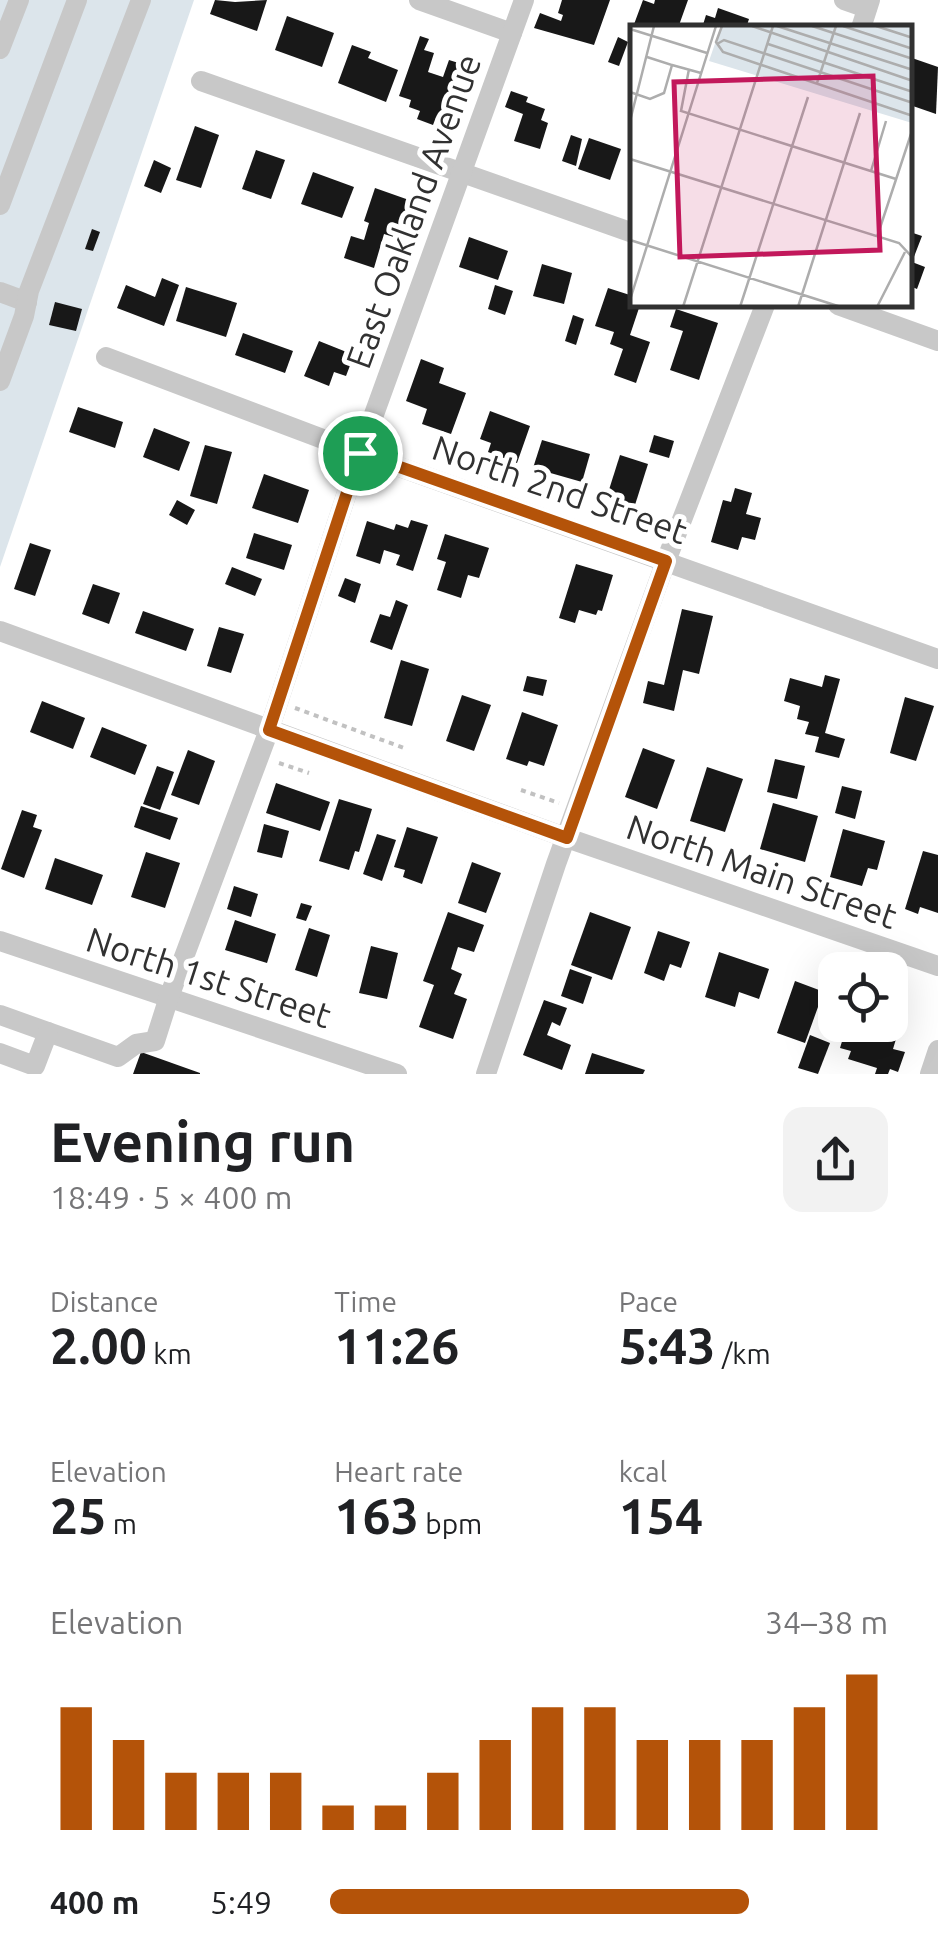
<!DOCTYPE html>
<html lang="en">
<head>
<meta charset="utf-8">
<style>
	:root { --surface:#fff; --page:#f2f2f2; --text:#202124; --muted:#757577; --accent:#b45309 }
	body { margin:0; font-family:Ubuntu,sans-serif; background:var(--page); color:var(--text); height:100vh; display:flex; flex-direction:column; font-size:38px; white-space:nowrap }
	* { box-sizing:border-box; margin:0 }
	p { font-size:32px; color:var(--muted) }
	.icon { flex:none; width:55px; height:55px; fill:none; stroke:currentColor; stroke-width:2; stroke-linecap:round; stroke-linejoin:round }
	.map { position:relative; height:1074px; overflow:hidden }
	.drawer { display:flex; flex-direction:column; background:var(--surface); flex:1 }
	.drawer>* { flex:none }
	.fabs { position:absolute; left:818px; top:952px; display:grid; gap:20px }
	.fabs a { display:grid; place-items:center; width:90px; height:90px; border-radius:20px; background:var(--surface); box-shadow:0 10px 40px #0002; font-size:50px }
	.pin { position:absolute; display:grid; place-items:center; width:85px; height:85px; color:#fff; margin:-42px; border:5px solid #fff; border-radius:50%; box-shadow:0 2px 10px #0007 }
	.round { display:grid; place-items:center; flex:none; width:105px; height:105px; border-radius:20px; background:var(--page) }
	.summary { display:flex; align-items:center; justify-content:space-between; height:170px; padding:0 50px }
	h1 { font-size:55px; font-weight:700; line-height:75px }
	.metrics { display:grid; grid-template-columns:repeat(3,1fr); gap:15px; height:170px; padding:10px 50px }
	.metrics div { display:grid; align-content:center }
	.metrics b { font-size:50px; font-weight:700 }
	.metrics small { font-size:28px; font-weight:400 }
	.metrics p { font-size:28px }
	.chart { height:280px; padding:20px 50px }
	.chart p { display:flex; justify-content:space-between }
	.chart svg { width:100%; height:180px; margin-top:10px; stroke:var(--accent); stroke-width:6 }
	ul { padding:0 50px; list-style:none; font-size:32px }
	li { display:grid; grid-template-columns:160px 120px 1fr; align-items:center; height:75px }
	li i { height:25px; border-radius:12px; background:var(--accent) }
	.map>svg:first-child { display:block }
	.green { fill:#dce5eb }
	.building { fill:#181818 }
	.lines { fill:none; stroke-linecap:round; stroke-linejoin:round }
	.path { stroke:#c1c1c1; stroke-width:4; stroke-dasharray:5 5; stroke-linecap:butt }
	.minor { stroke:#c8c8c8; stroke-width:20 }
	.route-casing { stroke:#fff; stroke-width:20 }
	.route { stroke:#b45309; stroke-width:12 }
	.labels { text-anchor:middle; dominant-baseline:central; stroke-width:10; stroke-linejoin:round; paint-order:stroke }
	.street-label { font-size:35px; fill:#313131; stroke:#fff }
	.inset-road { fill:none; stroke:#adadad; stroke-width:2.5 }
	.view { fill:#c2185b; fill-opacity:0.15; stroke:#c2185b; stroke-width:5 }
	.inset-edge { fill:none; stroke:#313131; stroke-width:5 }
</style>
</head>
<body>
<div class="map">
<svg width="938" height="1074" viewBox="0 0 938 1074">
	<rect width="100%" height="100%" fill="#fff"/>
	<polygon class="green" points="0,0 194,0 0,567"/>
	<g class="building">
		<polygon points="215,0 235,2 267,0 257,31 210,14"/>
		<polygon points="562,0 610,0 594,45 534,28 540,13 561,21 563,15 558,13"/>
		<polygon points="643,0 654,4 655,0 688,0 678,28 635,28 633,27"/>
		<polygon points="718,8 749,19 746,28 702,28 706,15 715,18"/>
		<polygon points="287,16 334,33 322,67 275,50"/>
		<polygon points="420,36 429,39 424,50 434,53 428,72 443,77 449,60 465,65 446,121 436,117 433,125 417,119 420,111 409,107 411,100 399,96"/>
		<polygon points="618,37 628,42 619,66 608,62"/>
		<polygon points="352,45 371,52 368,58 398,70 386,102 338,83"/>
		<polygon points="912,58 938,67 936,114 910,105"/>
		<polygon points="511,91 528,97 526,102 545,109 541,120 548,123 540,149 514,141 523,114 505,107"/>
		<polygon points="195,126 219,135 201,188 176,180"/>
		<polygon points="571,135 582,139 576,166 562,161"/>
		<polygon points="589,138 621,149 610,180 578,169"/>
		<polygon points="256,150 285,160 271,199 242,189"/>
		<polygon points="154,160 171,168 161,193 144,186"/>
		<polygon points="313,172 354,187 342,218 301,204"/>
		<polygon points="375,188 409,200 397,238 384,234 374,268 344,258 351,236 364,240 369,223 364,221"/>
		<polygon points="92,229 100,232 93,251 85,249"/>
		<polygon points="910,232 922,236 912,262 925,267 917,289 910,286"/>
		<polygon points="469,237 508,251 498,280 459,267"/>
		<polygon points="542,264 572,273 564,304 533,296"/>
		<polygon points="162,278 179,285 164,326 117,308 126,285 155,297"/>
		<polygon points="495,285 513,291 505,315 488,309"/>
		<polygon points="186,287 237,303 226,337 176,321"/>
		<polygon points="608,288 633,296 633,305 640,305 630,335 650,342 636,383 614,375 623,349 610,344 614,332 595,326"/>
		<polygon points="55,302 82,309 76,331 49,325"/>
		<polygon points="676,309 718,323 699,380 670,370 683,331 670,327"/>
		<polygon points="573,315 584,319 576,345 565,341"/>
		<polygon points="243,333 293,351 285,373 235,355"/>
		<polygon points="319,341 354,355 346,376 334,372 329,386 304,376"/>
		<polygon points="421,359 444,368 439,383 466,393 451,434 422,424 427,409 406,401"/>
		<polygon points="78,407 123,422 115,448 69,432"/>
		<polygon points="490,411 530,426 517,463 488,452 491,443 480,439"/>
		<polygon points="154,428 190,442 179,471 143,457"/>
		<polygon points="654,435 674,441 669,458 649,452"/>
		<polygon points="542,440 590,454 582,482 533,468"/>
		<polygon points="205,445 232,452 217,504 190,496"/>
		<polygon points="620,455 648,464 635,505 607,496"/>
		<polygon points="264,474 309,490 298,523 252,508"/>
		<polygon points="735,488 752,493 746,514 761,518 755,540 742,537 738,550 711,542 723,500 731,502"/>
		<polygon points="177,500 195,510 187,525 169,515"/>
		<polygon points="411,520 428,525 413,571 396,565 400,555 384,550 380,564 356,556 367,521 394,530 396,524 408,528"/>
		<polygon points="254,533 292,545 284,570 246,558"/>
		<polygon points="445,534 489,548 479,578 468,575 461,598 437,590 446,562 437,559"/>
		<polygon points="30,543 51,550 35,596 14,589"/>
		<polygon points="576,564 613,575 602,611 598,610 596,615 579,610 575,623 559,618"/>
		<polygon points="232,567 262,579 255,596 225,584"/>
		<polygon points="345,578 361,584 355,603 338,596"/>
		<polygon points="93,584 120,593 109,624 82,614"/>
		<polygon points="396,600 408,605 392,650 370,642 380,614 390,617"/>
		<polygon points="682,609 713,616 699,674 683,670 674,711 643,703 648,681 664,685"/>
		<polygon points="143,611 194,629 186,651 135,633"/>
		<polygon points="219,627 244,634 231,673 207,666"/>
		<polygon points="401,660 429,669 412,726 384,718"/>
		<polygon points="825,675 840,679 825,733 845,739 839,758 815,752 819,737 805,734 809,722 797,719 800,706 784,701 790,678 822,687"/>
		<polygon points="527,676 547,680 543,696 523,691"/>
		<polygon points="462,695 491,705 474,751 446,741"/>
		<polygon points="905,697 934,706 916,761 890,753"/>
		<polygon points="42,701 85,718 73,749 30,732"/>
		<polygon points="522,712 558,725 544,766 529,761 527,766 506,759"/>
		<polygon points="102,727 147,745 135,775 90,757"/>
		<polygon points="643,748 675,760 657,809 625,797"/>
		<polygon points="188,750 215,761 199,805 171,795"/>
		<polygon points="775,759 805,766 797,799 767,792"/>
		<polygon points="157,766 174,772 160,810 143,804"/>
		<polygon points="707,767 743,779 725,832 690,821"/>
		<polygon points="276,783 330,802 320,831 266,813"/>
		<polygon points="842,786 862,791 855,819 835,813"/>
		<polygon points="339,799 372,809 359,852 355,851 349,870 319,861"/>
		<polygon points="773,803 818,816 805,862 760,849"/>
		<polygon points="141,806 178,818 170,840 134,827"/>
		<polygon points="22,810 37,815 33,827 42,830 24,878 1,869"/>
		<polygon points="264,824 289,831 282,858 257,852"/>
		<polygon points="407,827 438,837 422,884 403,877 405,870 394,867"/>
		<polygon points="843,829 885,841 877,870 868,868 862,886 830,877"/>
		<polygon points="377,834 396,840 382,881 363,874"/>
		<polygon points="923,851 938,855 938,913 920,907 918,914 905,909"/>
		<polygon points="146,852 180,863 165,908 131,897"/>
		<polygon points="55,858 103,875 92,905 45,889"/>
		<polygon points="472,862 501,873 486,913 458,903"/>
		<polygon points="234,886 258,894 251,917 227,909"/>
		<polygon points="301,903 312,906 306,921 296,918"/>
		<polygon points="448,912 484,925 474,952 458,947 451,969 462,974 454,994 467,999 453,1039 419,1027 434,985 423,981"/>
		<polygon points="590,912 631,927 612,980 571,965"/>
		<polygon points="235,920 276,934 267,963 225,950"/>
		<polygon points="309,928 330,935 317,977 295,970"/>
		<polygon points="658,931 690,942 681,968 670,964 664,981 644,973"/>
		<polygon points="371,946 398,953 387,999 359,993"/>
		<polygon points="719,952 769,969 759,999 739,992 735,1007 705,997"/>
		<polygon points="570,969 592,977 583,1004 561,996"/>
		<polygon points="795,981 827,993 821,1009 818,1007 805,1043 777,1033"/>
		<polygon points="544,1000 567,1008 560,1026 552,1022 547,1035 571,1045 562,1070 523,1055"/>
		<polygon points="847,1025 877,1025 875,1033 896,1039 893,1049 905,1052 898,1072 890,1069 888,1074 875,1074 877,1068 848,1059 851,1051 840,1048"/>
		<polygon points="810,1035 830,1043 818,1074 798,1068"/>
		<polygon points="141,1052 200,1073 200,1074 133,1074"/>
		<polygon points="592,1053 645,1070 643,1074 585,1074"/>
	</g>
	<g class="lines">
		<g class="path">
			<polyline points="295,708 404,748"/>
			<polyline points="279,763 309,773"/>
			<polyline points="521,790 559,803"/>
		</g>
		<g class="minor">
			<polyline points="419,0 512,33"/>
			<polyline points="844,0 867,8"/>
			<polyline points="861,28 870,0"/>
			<polyline points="0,49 19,0"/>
			<polyline points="201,81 633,233"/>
			<polyline points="0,205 77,0"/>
			<polyline points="0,292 27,302"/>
			<polyline points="838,305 938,341"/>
			<polyline points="106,357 360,453 938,659"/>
			<polyline points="0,381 24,316 29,291 141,0"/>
			<polyline points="0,631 567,838 938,966"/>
			<polyline points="0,941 397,1074"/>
			<polyline points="0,1015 118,1057 136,1044 155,1041 169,997 269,730 360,453 524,0"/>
			<polyline points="0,1053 35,1066 48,1032"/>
			<polyline points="486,1074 556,864 666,561 765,305"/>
			<polyline points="930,1074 938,1050"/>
		</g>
	</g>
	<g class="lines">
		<g class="route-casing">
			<polygon id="route" points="360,453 666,561 567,838 269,730"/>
		</g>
		<use href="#route" class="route"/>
	</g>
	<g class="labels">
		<g class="street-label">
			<text transform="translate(413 211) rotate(-70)">East Oakland Avenue</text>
			<text transform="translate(560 489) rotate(19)">North 2nd Street</text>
			<text transform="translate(762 871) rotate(19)">North Main Street</text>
			<text transform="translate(209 977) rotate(18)">North 1st Street</text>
		</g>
	</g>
	<g transform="translate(630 25)">
		<rect width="282" height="282" fill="#fff"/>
		<path d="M91,1H282V98L79,36Z" fill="#dce5eb"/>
		<path class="inset-road" d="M92,1L86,17L93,27L283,91M122,1L283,56M147,1L283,45M182,1L283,34M213,1L283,24M246,1L283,13M0,4L77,28M87,19L94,15L283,78M138,19L283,67M42,40L71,48M59,44L51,86L266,154M187,58L206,1M0,67L20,74L34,68L42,40L17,32M0,96L24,1M0,134L269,218L283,233M241,146L256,96M247,212L281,109M0,215L211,282M0,275L86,1M53,282L143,1M110,282L178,72M168,282L230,88M247,282L275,227"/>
		<path class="view" d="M243,51L250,225L50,232L44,57Z"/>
		<rect width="282" height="282" class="inset-edge"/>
	</g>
</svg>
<div class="fabs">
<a><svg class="icon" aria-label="locate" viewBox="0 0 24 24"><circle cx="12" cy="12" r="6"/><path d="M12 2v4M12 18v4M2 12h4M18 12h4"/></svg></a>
</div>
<div class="pin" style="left:360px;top:453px;background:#1e9e55"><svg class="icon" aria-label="arrive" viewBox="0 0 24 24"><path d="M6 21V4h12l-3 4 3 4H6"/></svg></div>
</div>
<section class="drawer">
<div class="summary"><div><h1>Evening run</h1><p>18:49 · 5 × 400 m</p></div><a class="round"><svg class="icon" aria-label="share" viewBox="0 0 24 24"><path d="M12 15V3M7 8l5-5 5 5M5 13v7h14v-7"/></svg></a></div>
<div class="metrics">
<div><p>Distance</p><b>2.00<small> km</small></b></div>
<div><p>Time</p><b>11:26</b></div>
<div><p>Pace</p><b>5:43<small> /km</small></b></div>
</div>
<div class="metrics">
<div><p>Elevation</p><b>25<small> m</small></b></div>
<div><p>Heart rate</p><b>163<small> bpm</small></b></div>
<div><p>kcal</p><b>154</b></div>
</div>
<div class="chart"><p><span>Elevation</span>34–38 m</p>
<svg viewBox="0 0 160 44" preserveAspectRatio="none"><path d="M5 44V14M15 44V22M25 44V30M35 44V30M45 44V30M55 44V38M65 44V38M75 44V30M85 44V22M95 44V14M105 44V14M115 44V22M125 44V22M135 44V22M145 44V14M155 44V6"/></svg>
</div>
<ul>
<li><b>400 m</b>5:49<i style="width:75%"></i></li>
</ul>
</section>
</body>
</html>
